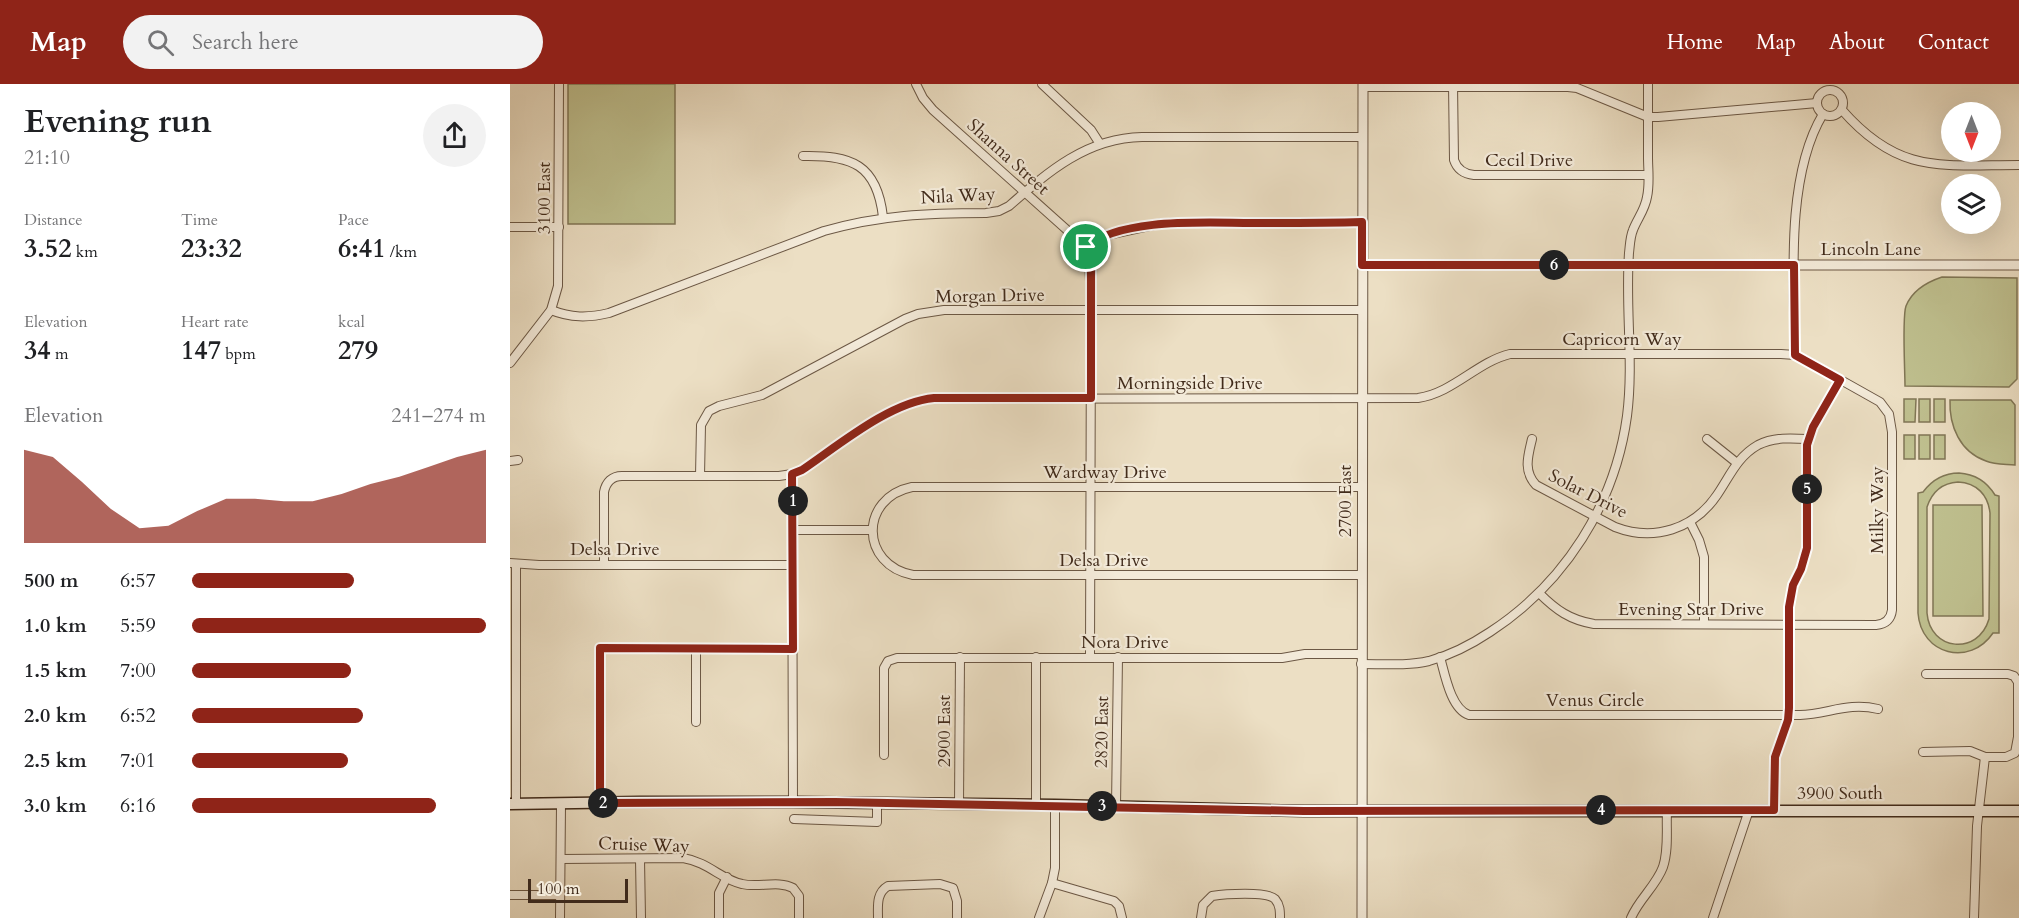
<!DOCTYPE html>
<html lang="en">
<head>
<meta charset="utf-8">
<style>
	:root { --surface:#fff; --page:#f2f2f2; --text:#202124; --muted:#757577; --accent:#8f2418 }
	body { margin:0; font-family:Cardo,serif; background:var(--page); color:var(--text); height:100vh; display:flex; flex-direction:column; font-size:22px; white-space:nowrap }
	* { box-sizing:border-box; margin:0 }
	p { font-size:20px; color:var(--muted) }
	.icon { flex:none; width:33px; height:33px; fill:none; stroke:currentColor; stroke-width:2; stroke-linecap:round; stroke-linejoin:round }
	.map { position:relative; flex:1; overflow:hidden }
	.details { display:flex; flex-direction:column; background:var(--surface); width:510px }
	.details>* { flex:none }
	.needle { width:39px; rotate:180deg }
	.buttons { position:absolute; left:1431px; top:18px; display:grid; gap:12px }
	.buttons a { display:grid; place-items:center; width:60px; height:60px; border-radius:50%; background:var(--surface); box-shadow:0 6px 24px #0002; font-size:30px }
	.scale { position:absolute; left:18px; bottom:15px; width:100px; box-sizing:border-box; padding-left:6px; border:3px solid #412b1b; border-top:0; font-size:16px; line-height:21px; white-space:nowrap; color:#412b1b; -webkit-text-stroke:4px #f3ead9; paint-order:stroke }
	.pin { position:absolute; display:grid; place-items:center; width:51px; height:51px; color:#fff; margin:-26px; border:3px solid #fff; border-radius:50%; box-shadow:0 2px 6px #0007 }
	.km { position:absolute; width:30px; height:30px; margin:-15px; border-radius:50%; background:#222; color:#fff; font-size:16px; line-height:30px; text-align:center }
	.round { display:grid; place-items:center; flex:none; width:63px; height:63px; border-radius:32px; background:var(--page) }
	.overview { display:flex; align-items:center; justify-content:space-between; height:102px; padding:0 24px }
	h1 { font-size:33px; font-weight:800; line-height:45px }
	.figures { display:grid; grid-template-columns:repeat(3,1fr); gap:9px; height:102px; padding:6px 24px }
	.figures div { display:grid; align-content:center }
	.figures b { font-size:26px; font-weight:800 }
	.figures small { font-size:16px; font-weight:400 }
	.figures p { font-size:16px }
	.chart { height:168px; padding:12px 24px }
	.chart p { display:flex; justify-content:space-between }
	.chart svg { width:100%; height:108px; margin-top:6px; fill:var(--accent); opacity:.7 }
	ul { padding:0 24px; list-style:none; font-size:20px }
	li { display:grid; grid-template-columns:96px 72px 1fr; align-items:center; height:45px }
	li i { height:15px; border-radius:8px; background:var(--accent) }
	header { display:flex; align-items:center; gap:36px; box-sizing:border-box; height:84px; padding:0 30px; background:var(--accent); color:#fff }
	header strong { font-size:28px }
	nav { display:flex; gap:33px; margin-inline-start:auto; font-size:21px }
	.search { width:420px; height:54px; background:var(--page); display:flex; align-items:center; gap:15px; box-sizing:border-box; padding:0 21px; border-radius:33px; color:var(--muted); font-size:22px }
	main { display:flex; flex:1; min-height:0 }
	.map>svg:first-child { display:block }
	.green { fill:#bfc08f; stroke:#807655; stroke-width:1.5; fill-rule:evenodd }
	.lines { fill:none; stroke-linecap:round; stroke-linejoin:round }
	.minor-casing { stroke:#6c5845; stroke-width:10 }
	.tertiary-casing { stroke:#6c5845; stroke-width:11 }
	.secondary-casing { stroke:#412b1b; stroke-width:13 }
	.minor { stroke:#f3ead9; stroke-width:8 }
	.tertiary { stroke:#f3ead9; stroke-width:9 }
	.secondary { stroke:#f3ead9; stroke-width:10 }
	.route-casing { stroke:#fff; stroke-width:12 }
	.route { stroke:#8f2418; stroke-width:8 }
	.labels { text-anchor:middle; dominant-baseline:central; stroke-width:4.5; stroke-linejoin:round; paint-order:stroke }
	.street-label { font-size:18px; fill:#412b1b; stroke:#f3ead9 }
</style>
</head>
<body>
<header>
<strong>Map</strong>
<div class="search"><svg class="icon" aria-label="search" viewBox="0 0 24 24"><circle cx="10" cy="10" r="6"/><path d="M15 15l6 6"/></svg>Search here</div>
<nav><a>Home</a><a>Map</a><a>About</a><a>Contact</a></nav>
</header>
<main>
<section class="details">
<div class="overview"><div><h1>Evening run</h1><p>21:10</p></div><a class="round"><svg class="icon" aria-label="share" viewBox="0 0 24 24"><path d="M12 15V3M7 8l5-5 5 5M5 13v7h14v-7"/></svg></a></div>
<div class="figures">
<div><p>Distance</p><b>3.52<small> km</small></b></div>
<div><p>Time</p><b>23:32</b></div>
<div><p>Pace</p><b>6:41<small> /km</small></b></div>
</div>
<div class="figures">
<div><p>Elevation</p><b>34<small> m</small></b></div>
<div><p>Heart rate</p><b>147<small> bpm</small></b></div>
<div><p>kcal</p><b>279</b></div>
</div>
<div class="chart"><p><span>Elevation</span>241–274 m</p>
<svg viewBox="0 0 160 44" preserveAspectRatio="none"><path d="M0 44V6L10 9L20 19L30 30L40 38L50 37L60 31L70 26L80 26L90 27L100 27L110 24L120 20L130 17L140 13L150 9L160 6V44z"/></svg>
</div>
<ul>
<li><b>500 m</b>6:57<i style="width:55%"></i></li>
<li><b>1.0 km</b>5:59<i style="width:100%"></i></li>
<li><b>1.5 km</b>7:00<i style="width:54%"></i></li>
<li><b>2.0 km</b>6:52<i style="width:58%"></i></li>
<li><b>2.5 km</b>7:01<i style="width:53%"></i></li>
<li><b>3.0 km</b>6:16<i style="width:83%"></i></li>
</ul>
</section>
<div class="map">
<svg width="1509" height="834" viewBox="0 0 1509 834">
	<rect width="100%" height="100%" fill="#ecdfc4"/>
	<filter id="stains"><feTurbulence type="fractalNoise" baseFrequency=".00333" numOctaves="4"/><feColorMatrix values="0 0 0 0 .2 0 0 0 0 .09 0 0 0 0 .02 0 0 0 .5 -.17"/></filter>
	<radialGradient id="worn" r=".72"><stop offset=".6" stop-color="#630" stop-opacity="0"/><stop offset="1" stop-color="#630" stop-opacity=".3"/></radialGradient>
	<g class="green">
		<rect x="58" y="0" width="107" height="140"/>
		<path d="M1432,193L1507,194V295L1499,303L1395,302C1395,287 1392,233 1396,222C1402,207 1417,198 1432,193Z"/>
		<polygon points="1394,315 1406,315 1405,338 1394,338"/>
		<rect x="1409" y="315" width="11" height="23"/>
		<rect x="1424" y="315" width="11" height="23"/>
		<path d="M1440,316H1501L1505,321V381C1496,380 1485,381 1476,377C1450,368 1439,342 1440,316Z"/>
		<rect x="1394" y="351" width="11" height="24"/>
		<rect x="1409" y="351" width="11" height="24"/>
		<rect x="1424" y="351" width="11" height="24"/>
		<path d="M1449,389C1465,390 1477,398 1485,411L1489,412V549H1483C1460,583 1411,571 1408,529V409L1413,408C1422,396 1434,389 1449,389ZM1448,398C1467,399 1478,411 1480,429L1479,535C1468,572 1420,567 1417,529V423C1422,408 1432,399 1448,398Z"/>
		<polygon points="1423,421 1472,421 1473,532 1423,532"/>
	</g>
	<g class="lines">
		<g class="minor-casing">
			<g id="minor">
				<polyline points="406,0 413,14 423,26 576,163 579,168 581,226 580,573"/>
				<polyline points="532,0 581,46 590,60"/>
				<path d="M943,0L944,76C947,85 954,90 964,91H1138"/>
				<polyline points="853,3 1058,3 1067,4 1138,33 1148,33 1307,19"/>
				<circle cx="1320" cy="19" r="13"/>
				<path d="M1332,26C1389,91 1431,81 1509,81"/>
				<path d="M293,72C341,71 367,80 373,133"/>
				<polyline points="0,143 49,143"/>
				<polyline points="576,163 593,152 653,139 852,138"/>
				<path d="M41,226C61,234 78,234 99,229L314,147C371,131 417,129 476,129L489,127L499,122C539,87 577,54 632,53H853"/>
				<path d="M1285,271C1284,199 1275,93 1313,30"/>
				<polyline points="0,279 41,226 48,202 49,0"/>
				<path d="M1022,355C1018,372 1013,387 1026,401L1105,443C1144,458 1184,445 1207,411C1220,392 1227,373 1248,361C1264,353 1281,354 1298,355"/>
				<polyline points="1197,355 1227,379"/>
				<polyline points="0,377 8,376"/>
				<polyline points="282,390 283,718"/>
				<polyline points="190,392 191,341 199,327 209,322 252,311 395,235 408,230 434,226 852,226"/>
				<polyline points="1180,438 1189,456 1194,473 1194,540"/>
				<polyline points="283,446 362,446"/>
				<polyline points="0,479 29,481 283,481"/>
				<polyline points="6,480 6,720"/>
				<path d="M94,480V408C96,398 102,392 112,392H269L282,390L292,386C328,362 376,321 418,315L908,314C943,309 967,278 1000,270H1271L1285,271L1297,277L1370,318L1379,330L1382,348V526C1381,535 1376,540 1366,541L1084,540C1060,536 1046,526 1029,509"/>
				<path d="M852,491H403C350,481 349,414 402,403H852"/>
				<polyline points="186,565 186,638"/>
				<path d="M930,573C935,591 941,625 959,631H1290C1318,630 1338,618 1368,625"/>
				<path d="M851,580C874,580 897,582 919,577C941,571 962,560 980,548C1055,499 1105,420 1117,332C1124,278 1115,223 1119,169C1120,161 1120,153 1123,146C1127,135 1135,126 1137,113C1140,100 1138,86 1138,73C1138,48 1138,24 1138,0"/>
				<polyline points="1413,668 1460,667 1475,673 1496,673 1505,669 1508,653 1508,598 1504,592 1498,590 1416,590"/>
				<polyline points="374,671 374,584 378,577 387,574 772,574 795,570 852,570"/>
				<polyline points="90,719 90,564 283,565"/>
				<polyline points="449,721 450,573"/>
				<polyline points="526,721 526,573"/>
				<polyline points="606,723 608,573"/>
				<polyline points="1264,726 1265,673 1278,636 1279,624 1279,523 1283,501 1291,485 1297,464 1297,361 1303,343 1330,296"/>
				<polyline points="284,735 367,738 367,719"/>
				<path d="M51,775L173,774C198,778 212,796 232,800C249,804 268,796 283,804L289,812V834"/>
				<polyline points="130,775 131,834"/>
				<polyline points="542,799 604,817 609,822 612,834"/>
				<polyline points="0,811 50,811"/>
				<polyline points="50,834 51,720"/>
				<polyline points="209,834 209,809 217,793"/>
				<path d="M368,834C368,822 366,809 378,802L430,800L443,804L447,817V834"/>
				<polyline points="529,834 542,799 545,784 545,721"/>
				<path d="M691,834L693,821L702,812C714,810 757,807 765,815C770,821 770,827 770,834"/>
				<path d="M1121,834C1129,815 1146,802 1153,783C1159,765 1156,744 1157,727"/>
				<polyline points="1203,834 1239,726"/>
				<polyline points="1464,834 1467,742 1475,673"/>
			</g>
		</g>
		<g class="tertiary-casing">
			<g id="tertiary">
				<polyline points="852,181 1509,181"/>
				<polyline points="852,834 853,0"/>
			</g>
		</g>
		<g class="secondary-casing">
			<polyline id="secondary" points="0,720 130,718 283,718 545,721 794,727 1509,727"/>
		</g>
		<use href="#minor" class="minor"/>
		<use href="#tertiary" class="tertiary"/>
		<use href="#secondary" class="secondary"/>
	</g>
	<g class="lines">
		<g class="route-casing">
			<path id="route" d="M852,138V181H1284L1285,271L1330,296L1303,343L1297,361V464L1291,485L1283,501L1279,523V624L1278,636L1265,673L1264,726L794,727L325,718L90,719V564L283,565L282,390L292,386C329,361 380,318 424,314H581V177L576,163C612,133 696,139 742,139C779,139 816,139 852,138Z"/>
		</g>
		<use href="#route" class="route"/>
	</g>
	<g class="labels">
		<g class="street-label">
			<text transform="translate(498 73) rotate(42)">Shanna Street</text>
			<text x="1019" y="76">Cecil Drive</text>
			<text transform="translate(448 112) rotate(-3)">Nila Way</text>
			<text transform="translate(34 114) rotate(-90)">3100 East</text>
			<text x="1361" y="165">Lincoln Lane</text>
			<text transform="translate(480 212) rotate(-1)">Morgan Drive</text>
			<text x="1112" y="255">Capricorn Way</text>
			<text x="680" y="299">Morningside Drive</text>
			<text x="595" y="388">Wardway Drive</text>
			<text transform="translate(1078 410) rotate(27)">Solar Drive</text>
			<text transform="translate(835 417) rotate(-90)">2700 East</text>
			<text transform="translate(1367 426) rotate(-90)">Milky Way</text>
			<text x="105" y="465">Delsa Drive</text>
			<text x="594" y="476">Delsa Drive</text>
			<text x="1181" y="525">Evening Star Drive</text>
			<text x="615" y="558">Nora Drive</text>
			<text x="1085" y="616">Venus Circle</text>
			<text transform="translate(434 647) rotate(-90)">2900 East</text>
			<text transform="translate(592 648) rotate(-89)">2820 East</text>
			<text x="1330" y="709">3900 South</text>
			<text transform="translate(134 761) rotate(2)">Cruise Way</text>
		</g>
	</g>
	<rect width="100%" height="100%" filter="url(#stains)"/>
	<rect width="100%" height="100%" fill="url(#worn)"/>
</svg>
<div class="buttons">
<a><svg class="needle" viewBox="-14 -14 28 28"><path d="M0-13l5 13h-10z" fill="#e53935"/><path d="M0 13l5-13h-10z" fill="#757577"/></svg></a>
<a><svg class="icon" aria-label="layers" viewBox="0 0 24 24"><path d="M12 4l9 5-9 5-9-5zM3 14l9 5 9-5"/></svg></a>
</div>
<div class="scale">100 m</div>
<div class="pin" style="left:576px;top:163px;background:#1e9e55"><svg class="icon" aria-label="arrive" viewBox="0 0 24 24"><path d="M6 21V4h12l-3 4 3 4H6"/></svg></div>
<b class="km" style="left:283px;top:417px">1</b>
<b class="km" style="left:93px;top:719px">2</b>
<b class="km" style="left:592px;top:722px">3</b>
<b class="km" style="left:1091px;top:726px">4</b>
<b class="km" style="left:1297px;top:405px">5</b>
<b class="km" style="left:1044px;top:181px">6</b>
</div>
</main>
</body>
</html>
